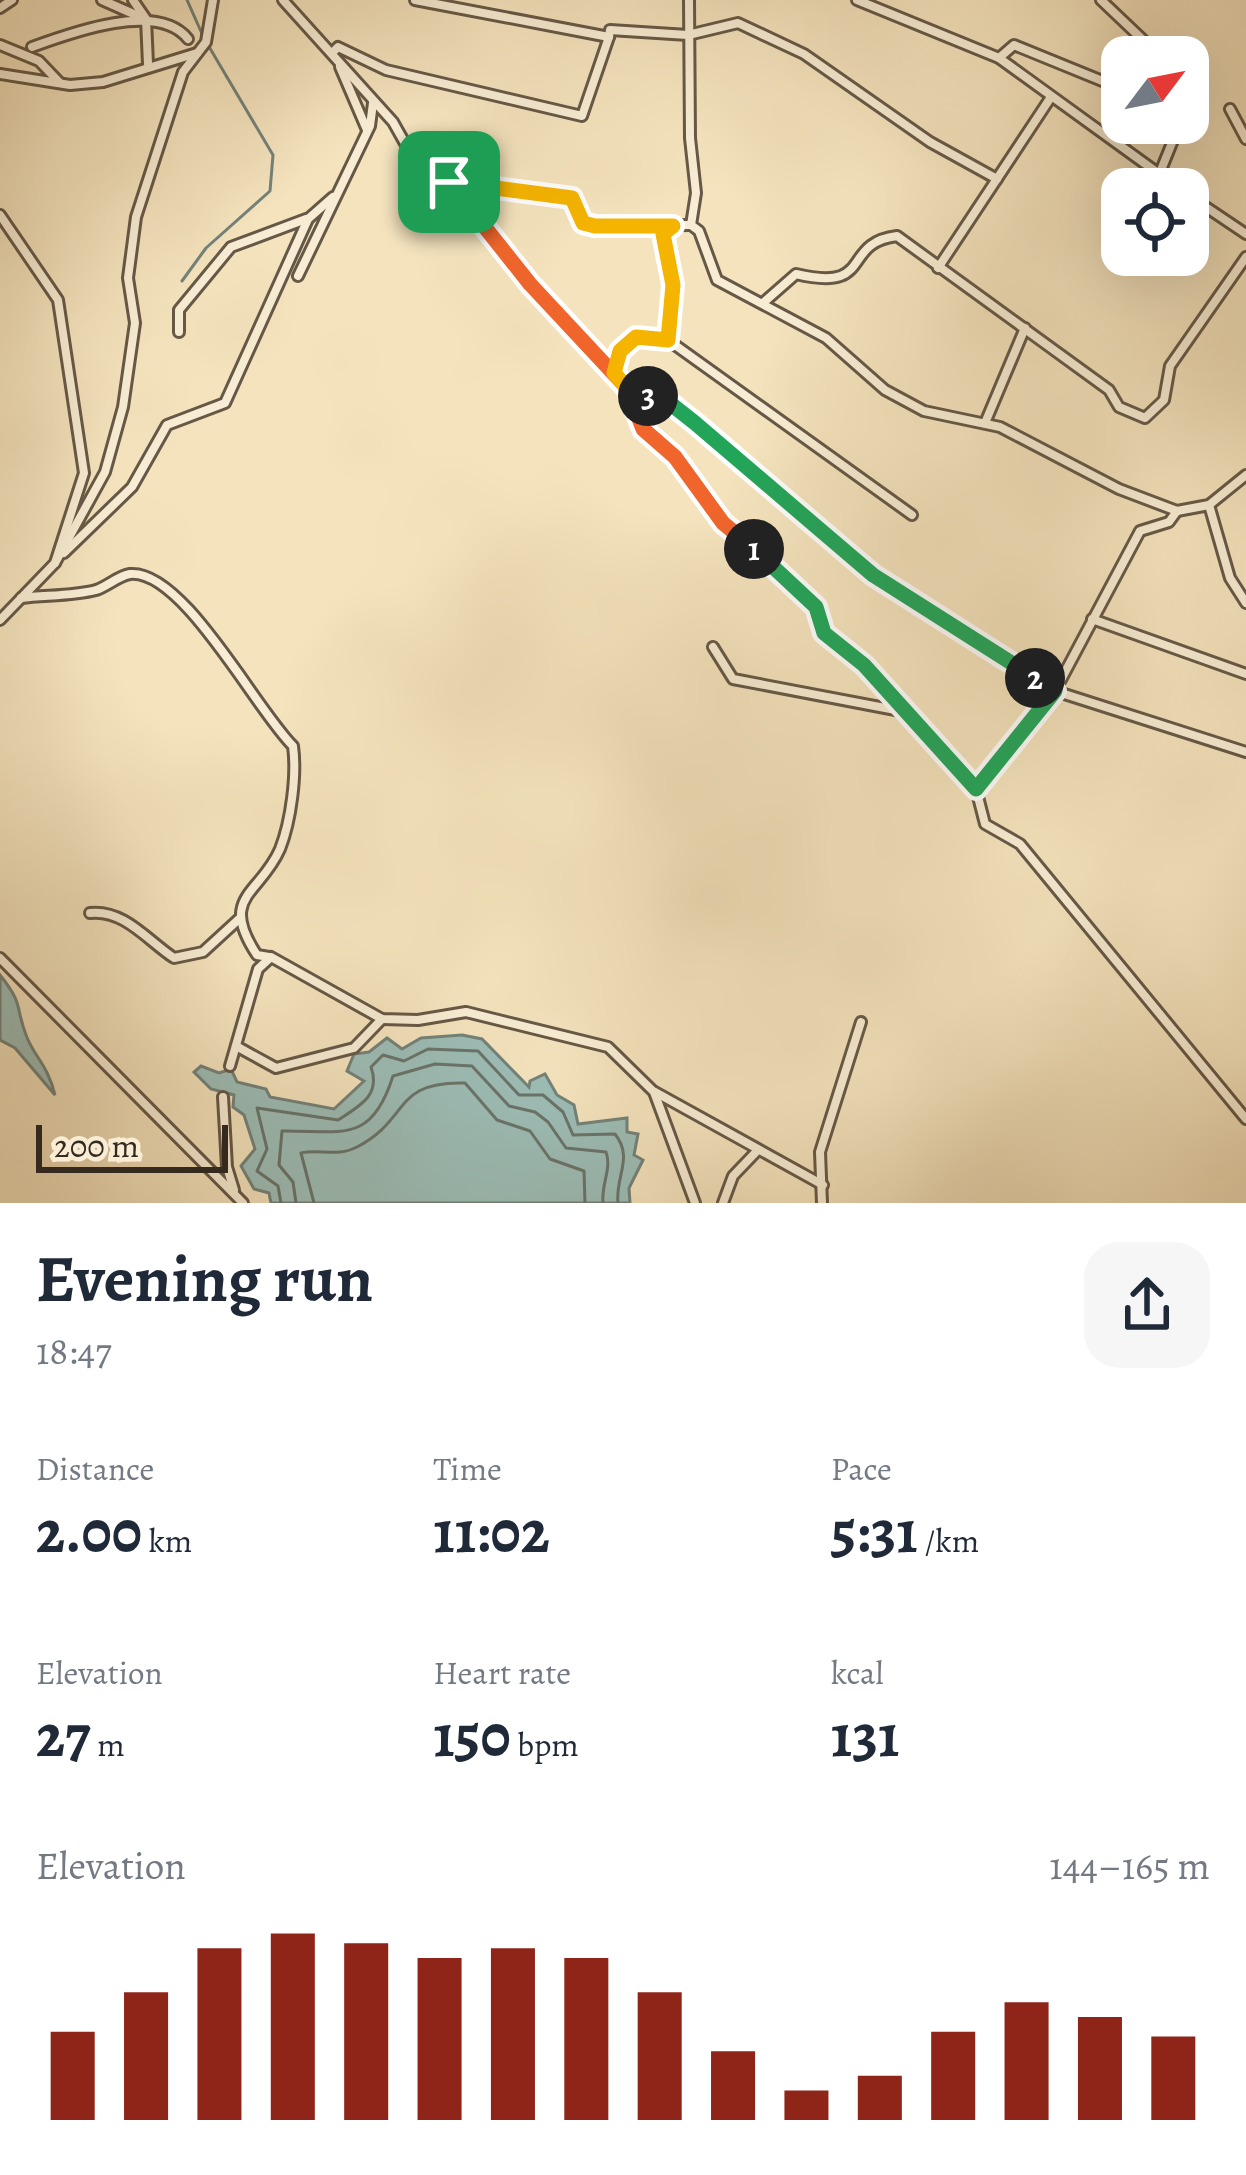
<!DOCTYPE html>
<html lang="en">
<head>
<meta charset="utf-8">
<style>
	:root { --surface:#fff; --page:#f6f6f7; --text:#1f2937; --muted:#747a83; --accent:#8f2418 }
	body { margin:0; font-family:Alegreya,serif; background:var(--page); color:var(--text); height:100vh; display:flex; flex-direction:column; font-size:45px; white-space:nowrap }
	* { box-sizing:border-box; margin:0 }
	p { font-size:39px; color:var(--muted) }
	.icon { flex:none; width:66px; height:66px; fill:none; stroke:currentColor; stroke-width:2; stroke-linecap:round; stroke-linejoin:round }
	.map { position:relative; height:1203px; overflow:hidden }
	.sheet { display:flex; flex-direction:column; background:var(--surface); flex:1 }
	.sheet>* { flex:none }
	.needle { width:78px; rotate:58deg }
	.buttons { position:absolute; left:1101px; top:36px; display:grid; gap:24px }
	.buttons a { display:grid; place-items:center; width:108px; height:108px; border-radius:24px; background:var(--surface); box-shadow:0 12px 48px #0002; font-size:60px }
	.scale { position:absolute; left:36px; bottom:30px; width:192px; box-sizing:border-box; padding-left:12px; border:6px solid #36291e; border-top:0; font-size:33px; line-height:42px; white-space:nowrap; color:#36291e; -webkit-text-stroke:9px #f8edd4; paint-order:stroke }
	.pin { position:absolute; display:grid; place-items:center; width:102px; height:102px; color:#fff; margin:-51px; border-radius:24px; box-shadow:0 6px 18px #0006 }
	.km { position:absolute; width:60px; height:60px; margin:-30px; border-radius:50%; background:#222; color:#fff; font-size:33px; line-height:60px; text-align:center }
	.round { display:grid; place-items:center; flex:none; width:126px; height:126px; border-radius:36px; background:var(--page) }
	.headline { display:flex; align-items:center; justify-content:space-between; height:204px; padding:0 36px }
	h1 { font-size:66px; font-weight:700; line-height:90px }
	.figures { display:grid; grid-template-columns:repeat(3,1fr); gap:18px; height:204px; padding:12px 36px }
	.figures div { display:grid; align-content:center }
	.figures b { font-size:60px; font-weight:700 }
	.figures small { font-size:33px; font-weight:400 }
	.figures p { font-size:33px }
	.chart { height:336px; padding:24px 36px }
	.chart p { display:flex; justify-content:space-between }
	.chart svg { width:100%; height:216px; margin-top:12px; stroke:var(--accent); stroke-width:6 }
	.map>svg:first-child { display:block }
	.water { fill:#9cbdb6; stroke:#738279; stroke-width:3 }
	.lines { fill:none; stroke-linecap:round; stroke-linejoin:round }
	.shore { stroke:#69736a; stroke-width:3 }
	.stream { stroke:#738279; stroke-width:3 }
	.minor-casing { stroke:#665846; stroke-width:14 }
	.minor { stroke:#f8edd4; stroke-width:8 }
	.split-1-casing { stroke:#fff; stroke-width:24 }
	.split-2-casing { stroke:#fff; stroke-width:24 }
	.split-3-casing { stroke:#fff; stroke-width:24 }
	.split-4-casing { stroke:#fff; stroke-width:24 }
	.split-1 { stroke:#f0652b; stroke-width:15 }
	.split-2 { stroke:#22a559; stroke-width:15 }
	.split-3 { stroke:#22a559; stroke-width:15 }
	.split-4 { stroke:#f5b400; stroke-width:15 }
</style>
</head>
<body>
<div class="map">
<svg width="1246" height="1203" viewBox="0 0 1246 1203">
	<rect width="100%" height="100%" fill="#f4e3bd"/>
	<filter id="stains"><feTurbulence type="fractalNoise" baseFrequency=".00167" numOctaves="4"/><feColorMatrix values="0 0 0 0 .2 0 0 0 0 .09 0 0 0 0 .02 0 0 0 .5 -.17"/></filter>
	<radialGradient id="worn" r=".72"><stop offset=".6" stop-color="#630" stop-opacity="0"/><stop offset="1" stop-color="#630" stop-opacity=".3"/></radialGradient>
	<g class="water">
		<path d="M0,975C24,1005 15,1006 26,1035C34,1057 47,1063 55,1095L15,1048L0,1040Z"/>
		<polygon points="462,1035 482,1039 529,1087 530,1081 545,1074 557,1095 574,1105 578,1124 627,1118 627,1132 638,1134 634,1155 643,1160 629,1188 630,1203 271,1203 269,1193 254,1189 241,1166 255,1149 244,1115 233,1107 234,1095 211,1089 194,1072 201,1066 219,1073 231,1069 237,1082 266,1089 270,1097 334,1109 364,1081 347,1071 354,1054 369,1052 387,1038 402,1049 421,1038"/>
	</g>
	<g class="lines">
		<g class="shore">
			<path d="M281,1203L278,1186L257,1171L267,1149L257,1108L338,1120C360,1106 381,1095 371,1067L383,1055L404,1061L428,1049L478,1051L519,1095H543L563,1112L573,1135L615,1134C634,1158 615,1176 618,1203"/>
			<path d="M296,1203L293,1182L279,1165L282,1131C340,1130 371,1146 393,1076L435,1064L472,1066L509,1106L535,1112L548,1122L566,1148L606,1152C612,1169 601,1184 603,1203"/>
			<path d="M314,1203L301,1153C320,1149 338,1157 357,1147C411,1119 392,1081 465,1083L497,1120L530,1131L550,1159L584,1171L585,1203"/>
		</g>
		<g class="stream">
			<polyline points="187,0 203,36"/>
			<polyline points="182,281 206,248 270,191 273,155 208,45"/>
		</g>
		<g class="minor-casing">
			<g id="minor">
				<polyline points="102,0 145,19"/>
				<polyline points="133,0 146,19 148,64"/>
				<polyline points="283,0 393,122 424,177 449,182 530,284 627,388 643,429 675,457 723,523 816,607 824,633 864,665 976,789 985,824 1020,844 1246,1119"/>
				<polyline points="415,0 609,37 610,30 688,35 738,23 804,54 930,142 997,179"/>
				<polyline points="689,0 690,138 696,193 691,225 699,231 717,280 826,338 885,390 924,411 1000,427 1119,489 1177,511 1209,505 1246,475"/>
				<polyline points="857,0 999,58 1180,189"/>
				<polyline points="1101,0 1161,57"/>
				<polyline points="0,8 12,0"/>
				<polyline points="0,45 39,61 59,82"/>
				<path d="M32,47C73,32 158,1 188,39"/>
				<polyline points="332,53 338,47 386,70 582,116 609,37"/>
				<polyline points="999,58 1014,45 1122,89"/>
				<polyline points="340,67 367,130"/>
				<polyline points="0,74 70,85 103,82 197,53"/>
				<polyline points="1230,109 1246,139"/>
				<polyline points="1159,175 1180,123"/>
				<polyline points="449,182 572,198 583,223 595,226 691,225"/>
				<polyline points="1188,195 1246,234"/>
				<polyline points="0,215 58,300 84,473 55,563 0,620"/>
				<polyline points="938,268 1051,97"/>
				<polyline points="298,276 370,126 373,103"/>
				<path d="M763,303L796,274C875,293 840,243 897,236L1109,390L1119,407L1145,418L1164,400L1170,366L1246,257"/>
				<polyline points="179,332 179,310 231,247 306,219"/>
				<polyline points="668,340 673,285 663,234 671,228"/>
				<polyline points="614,373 620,351 636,337 668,340 912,515"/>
				<polyline points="629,389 671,404 873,575 1055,691 1246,752"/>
				<polyline points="985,423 1025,328"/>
				<polyline points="1209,505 1230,578 1246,603"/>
				<polyline points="64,553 132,487 167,425 225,403 308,219 333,197"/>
				<polyline points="55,563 105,472 123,407 135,323 128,278 136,217 183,72 206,42 213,0"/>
				<path d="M21,598C46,595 73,596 96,590C108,586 118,576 130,574C183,569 256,710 293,746C297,775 291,821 280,849C260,895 218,896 257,955L269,957"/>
				<polyline points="1092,619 1246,674"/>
				<polyline points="713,647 733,679 906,712"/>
				<polyline points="976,789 1055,691 1140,531 1169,522 1177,511"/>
				<path d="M90,913C124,909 148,941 174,958L203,952L239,919"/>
				<polyline points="0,958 243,1203"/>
				<polyline points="236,1046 276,1068 354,1048 382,1019"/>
				<polyline points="230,1066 258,969 271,957 382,1019 418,1020 466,1012 608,1047 654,1092 695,1203"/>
				<polyline points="655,1092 823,1185"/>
				<polyline points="223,1097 227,1167 234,1190"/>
				<polyline points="723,1203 733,1176 756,1152"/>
				<polyline points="822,1203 820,1152 861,1022"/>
			</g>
		</g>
		<use href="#minor" class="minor"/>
	</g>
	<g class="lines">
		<g class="split-1-casing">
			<polyline id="split-1" points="449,182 530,284 627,388 643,429 675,457 723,523 754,549"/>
		</g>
		<g class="split-2-casing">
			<polyline id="split-2" points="754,549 816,607 824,633 864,665 976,789 1055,691 1035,678"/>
		</g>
		<g class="split-3-casing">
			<polyline id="split-3" points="648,396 671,404 695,423 873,575 1035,678"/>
		</g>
		<g class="split-4-casing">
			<polyline id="split-4" points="449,182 572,198 583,223 595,226 673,226 663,234 673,285 668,340 636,337 620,351 614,373 627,388 648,396"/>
		</g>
		<use href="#split-1" class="split-1"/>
		<use href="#split-2" class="split-2"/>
		<use href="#split-3" class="split-3"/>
		<use href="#split-4" class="split-4"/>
	</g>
	<rect width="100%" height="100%" filter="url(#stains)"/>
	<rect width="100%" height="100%" fill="url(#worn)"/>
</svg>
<div class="buttons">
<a><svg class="needle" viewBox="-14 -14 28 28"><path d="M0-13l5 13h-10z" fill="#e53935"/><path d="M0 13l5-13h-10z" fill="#747a83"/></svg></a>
<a><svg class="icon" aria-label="locate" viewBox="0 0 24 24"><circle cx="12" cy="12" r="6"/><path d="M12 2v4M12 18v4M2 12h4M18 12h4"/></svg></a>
</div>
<div class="scale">200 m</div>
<div class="pin" style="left:449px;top:182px;background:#1e9e55"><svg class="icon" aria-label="arrive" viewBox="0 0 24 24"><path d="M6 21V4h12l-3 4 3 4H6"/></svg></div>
<b class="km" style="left:754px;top:549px">1</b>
<b class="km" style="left:1035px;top:678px">2</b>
<b class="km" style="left:648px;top:396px">3</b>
</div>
<section class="sheet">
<div class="headline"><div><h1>Evening run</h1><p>18:47</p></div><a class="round"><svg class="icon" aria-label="share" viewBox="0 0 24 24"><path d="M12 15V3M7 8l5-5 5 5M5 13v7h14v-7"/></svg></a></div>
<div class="figures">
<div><p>Distance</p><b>2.00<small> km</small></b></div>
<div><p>Time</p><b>11:02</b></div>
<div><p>Pace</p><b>5:31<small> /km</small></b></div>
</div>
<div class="figures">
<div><p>Elevation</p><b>27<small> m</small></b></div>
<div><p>Heart rate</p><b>150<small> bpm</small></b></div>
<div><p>kcal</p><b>131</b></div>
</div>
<div class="chart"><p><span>Elevation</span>144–165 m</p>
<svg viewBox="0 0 160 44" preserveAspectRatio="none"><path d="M5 44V26M15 44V18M25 44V9M35 44V6M45 44V8M55 44V11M65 44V9M75 44V11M85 44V18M95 44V30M105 44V38M115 44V35M125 44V26M135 44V20M145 44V23M155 44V27"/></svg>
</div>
</section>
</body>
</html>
